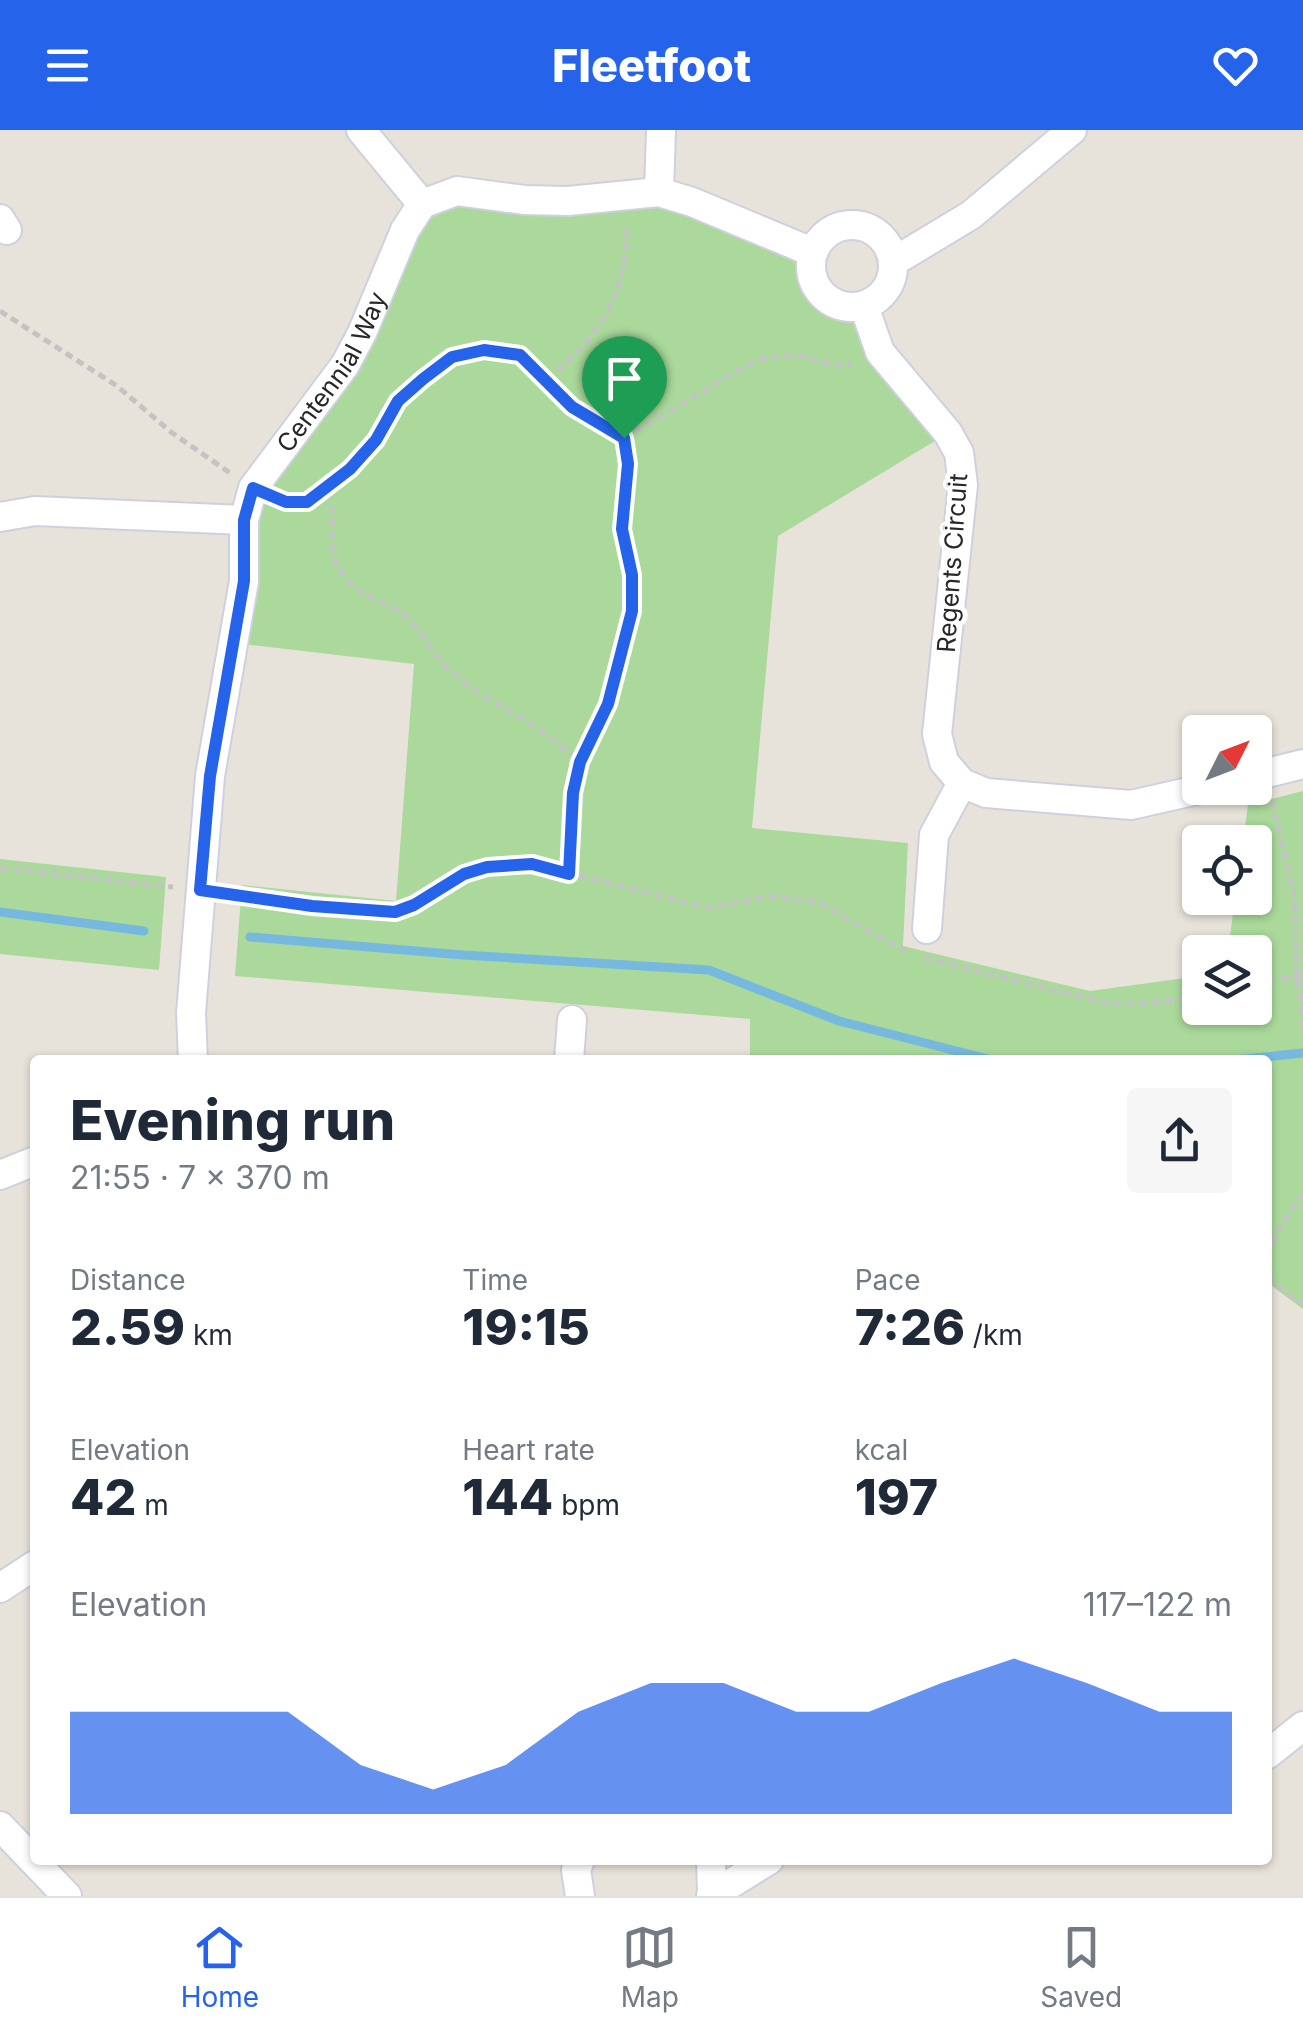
<!DOCTYPE html>
<html lang="en">
<head>
<meta charset="utf-8">
<style>
	:root { --surface:#fff; --page:#f6f6f7; --text:#1f2937; --muted:#747a83; --line:#e0e1e3; --accent:#2563eb }
	body { margin:0; font-family:Inter,sans-serif; background:var(--page); color:var(--text); height:100vh; display:flex; flex-direction:column; font-size:38px; white-space:nowrap }
	* { box-sizing:border-box; margin:0 }
	p { font-size:32px; color:var(--muted) }
	.icon { flex:none; width:55px; height:55px; fill:none; stroke:currentColor; stroke-width:2; stroke-linecap:round; stroke-linejoin:round }
	.map { position:relative; flex:1; overflow:hidden }
	.drawer { position:absolute; left:30px; top:925px; width:1242px; height:810px; display:flex; flex-direction:column; background:var(--surface); border-radius:10px; box-shadow:0 2px 8px #0004 }
	.drawer>* { flex:none }
	.needle { width:65px; rotate:48deg }
	.buttons { position:absolute; left:1182px; top:585px; display:grid; gap:20px }
	.buttons a { display:grid; place-items:center; width:90px; height:90px; border-radius:10px; background:var(--surface); box-shadow:0 2px 8px #0004; font-size:50px }
	.pin { position:absolute; display:grid; place-items:center; width:85px; height:85px; color:#fff; margin:-102px -42px; border-radius:50% 50% 50% 0; rotate:-45deg; box-shadow:0 0 10px #0007 }
	.pin .icon { rotate:45deg }
	.round { display:grid; place-items:center; flex:none; width:105px; height:105px; border-radius:10px; background:var(--page) }
	.head { display:flex; align-items:center; justify-content:space-between; height:170px; padding:0 40px }
	h1 { font-size:55px; font-weight:800; line-height:75px }
	.metrics { display:grid; grid-template-columns:repeat(3,1fr); gap:15px; height:170px; padding:10px 40px }
	.metrics div { display:grid; align-content:center }
	.metrics b { font-size:50px; font-weight:800 }
	.metrics small { font-size:28px; font-weight:400 }
	.metrics p { font-size:28px }
	.chart { height:280px; padding:20px 40px }
	.chart p { display:flex; justify-content:space-between }
	.chart svg { width:100%; height:180px; margin-top:10px; fill:var(--accent); opacity:.7 }
	header { display:flex; justify-content:space-between; align-items:center; height:130px; padding:0 40px; background:var(--accent); color:#fff; font-size:45px; font-weight:800 }
	.dock { display:flex; justify-content:space-around; align-items:center; height:140px; border-top:2px solid var(--line); background:var(--surface); font-size:28px; color:var(--muted) }
	.dock a { display:grid; justify-items:center; gap:5px }
	.dock .selected { color:var(--accent) }
	.map>svg:first-child { display:block }
	.park { fill:#aad99b }
	.lines { fill:none; stroke-linecap:round; stroke-linejoin:round }
	.stream { stroke:#77b8df; stroke-width:9 }
	.street-casing { stroke:#cfd0de; stroke-width:32 }
	.path { stroke:#c3c3c3; stroke-width:5; stroke-dasharray:8 5; stroke-linecap:butt }
	.street { stroke:#fff; stroke-width:28 }
	.route-casing { stroke:#fff; stroke-width:20 }
	.route { stroke:#2563eb; stroke-width:12 }
	.labels { text-anchor:middle; dominant-baseline:central; stroke-width:10; stroke-linejoin:round; paint-order:stroke }
	.street-label { font-size:25px; fill:#272727; stroke:#fff }
</style>
</head>
<body>
<header><svg class="icon" aria-label="menu" viewBox="0 0 24 24"><path d="M4 6h16M4 12h16M4 18h16"/></svg>Fleetfoot<svg class="icon" aria-label="heart" viewBox="0 0 24 24"><path d="M12 20l-8-8c-3-5 5-10 8-4 3-6 11-1 8 4z"/></svg></header>
<div class="map">
<svg width="1303" height="1766" viewBox="0 0 1303 1766">
	<rect width="100%" height="100%" fill="#e8e3da"/>
	<g class="park">
		<polygon points="627,64 812,122 817,154 843,175 864,176 948,303 778,406 752,698 908,713 903,816 1090,861 1200,846 1200,878 1255,878 1255,822 1228,822 1235,768 1255,768 1255,712 1243,712 1248,675 1303,661 1303,1179 1268,1153 1268,930 779,930 750,925 750,889 235,846 242,755 396,771 414,534 234,513 244,390 345,235 422,74"/>
		<polygon points="0,729 166,747 159,840 0,824"/>
	</g>
	<g class="lines">
		<g class="stream">
			<polyline points="0,782 144,801"/>
			<polyline points="250,807 463,825 709,840 839,891 992,930"/>
			<polyline points="1235,930 1303,923"/>
		</g>
		<g class="street-casing">
			<g id="street">
				<polyline points="361,0 422,74"/>
				<polyline points="659,62 661,0"/>
				<polyline points="0,89 7,100"/>
				<circle cx="852" cy="136" r="41"/>
				<polyline points="893,132 971,85 1072,0"/>
				<polyline points="864,176 880,222 948,303 959,323 963,355 937,604 944,632 962,653 986,663 1131,675 1206,658"/>
				<polyline points="0,387 35,381 244,390"/>
				<polyline points="1255,646 1303,634"/>
				<polyline points="927,799 934,705 962,653"/>
				<path id="s1" d="M193,930L191,883L210,646L244,451V390L253,358L345,235L362,203L405,100L422,74L457,61L525,70L568,71L659,62L692,72L812,122"/>
				<polyline points="569,930 572,890"/>
				<polyline points="0,1045 35,1031"/>
				<polyline points="0,1458 35,1435"/>
				<polyline points="1268,1624 1303,1596"/>
				<polyline points="0,1696 67,1766"/>
				<polyline points="580,1730 576,1740 580,1766"/>
				<polyline points="711,1730 712,1765"/>
				<polyline points="711,1766 769,1730"/>
			</g>
		</g>
		<g class="path">
			<polyline points="0,181 117,256 171,302 230,343"/>
			<path d="M547,249C600,206 627,166 627,95"/>
			<polyline points="624,308 758,229 797,225 844,237 852,233"/>
			<path d="M325,361L350,339L376,310L399,271L423,249L452,227L483,220L519,225L572,277L624,308C629,339 619,369 623,401C624,416 631,431 632,446C637,507 607,578 581,632"/>
			<path d="M279,369L307,372L325,361C344,397 318,413 345,447C361,468 384,469 403,484C422,500 431,521 447,538C471,561 503,576 531,594C548,606 564,619 581,632L569,702V744"/>
			<polyline points="1272,671 1294,766 1297,847 1303,897"/>
			<polyline points="0,738 173,757"/>
			<polyline points="229,764 312,776 395,783 414,775 464,744 487,737 533,734 709,778 770,766 819,772 867,801 905,820"/>
			<polyline points="924,828 1110,874 1164,872 1200,864"/>
			<polyline points="1255,851 1303,847"/>
			<path d="M1303,1063C1278,1101 1239,1146 1303,1172"/>
		</g>
		<use href="#street" class="street"/>
	</g>
	<g class="lines">
		<g class="route-casing">
			<polygon id="route" points="484,220 520,225 572,277 624,308 628,334 622,399 632,445 632,481 608,574 580,632 573,663 569,744 532,734 487,737 464,744 414,775 395,782 312,776 200,760 210,646 244,451 244,390 253,358 286,372 307,372 350,339 376,310 398,271 423,249 452,227"/>
		</g>
		<use href="#route" class="route"/>
	</g>
	<g class="labels">
		<g class="street-label">
			<text stroke="none"><textPath href="#s1" startOffset="718">Centennial Way</textPath></text>
			<text transform="translate(952 433) rotate(-86)">Regents Circuit</text>
		</g>
	</g>
</svg>
<div class="buttons">
<a><svg class="needle" viewBox="-14 -14 28 28"><path d="M0-13l5 13h-10z" fill="#e53935"/><path d="M0 13l5-13h-10z" fill="#747a83"/></svg></a>
<a><svg class="icon" aria-label="locate" viewBox="0 0 24 24"><circle cx="12" cy="12" r="6"/><path d="M12 2v4M12 18v4M2 12h4M18 12h4"/></svg></a>
<a><svg class="icon" aria-label="layers" viewBox="0 0 24 24"><path d="M12 4l9 5-9 5-9-5zM3 14l9 5 9-5"/></svg></a>
</div>
<div class="pin" style="left:624px;top:308px;background:#1e9e55"><svg class="icon" aria-label="arrive" viewBox="0 0 24 24"><path d="M6 21V4h12l-3 4 3 4H6"/></svg></div>
<section class="drawer">
<div class="head"><div><h1>Evening run</h1><p>21:55 · 7 × 370 m</p></div><a class="round"><svg class="icon" aria-label="share" viewBox="0 0 24 24"><path d="M12 15V3M7 8l5-5 5 5M5 13v7h14v-7"/></svg></a></div>
<div class="metrics">
<div><p>Distance</p><b>2.59<small> km</small></b></div>
<div><p>Time</p><b>19:15</b></div>
<div><p>Pace</p><b>7:26<small> /km</small></b></div>
</div>
<div class="metrics">
<div><p>Elevation</p><b>42<small> m</small></b></div>
<div><p>Heart rate</p><b>144<small> bpm</small></b></div>
<div><p>kcal</p><b>197</b></div>
</div>
<div class="chart"><p><span>Elevation</span>117–122 m</p>
<svg viewBox="0 0 160 44" preserveAspectRatio="none"><path d="M0 44V19L10 19L20 19L30 19L40 32L50 38L60 32L70 19L80 12L90 12L100 19L110 19L120 12L130 6L140 12L150 19L160 19V44z"/></svg>
</div>
</section>
</div>
<nav class="dock">
<a class="selected"><svg class="icon" aria-label="home" viewBox="0 0 24 24"><path d="M3 11l9-7 9 7M6 9v11h12V9"/></svg>Home</a>
<a><svg class="icon" aria-label="map" viewBox="0 0 24 24"><path d="M3 6l6-2 6 2 6-2v14l-6 2-6-2-6 2zM9 4v14M15 6v14"/></svg>Map</a>
<a><svg class="icon" aria-label="saved" viewBox="0 0 24 24"><path d="M7 4h10v16l-5-4-5 4z"/></svg>Saved</a>
</nav>
</body>
</html>
